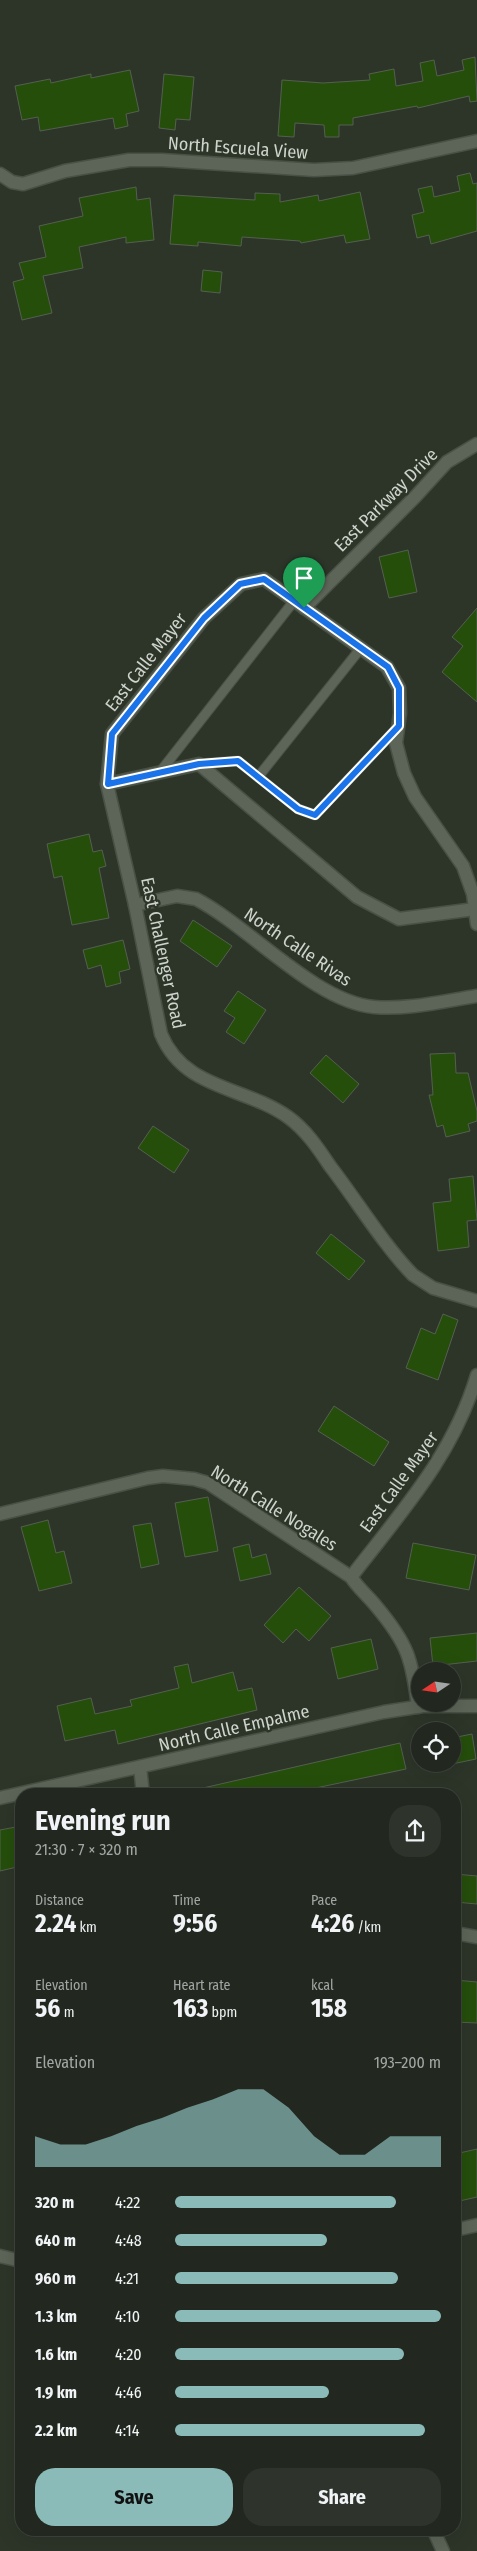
<!DOCTYPE html>
<html lang="en">
<head>
<meta charset="utf-8">
<style>
	:root { --surface:#22281f; --page:#2e342c; --text:#f1f3f6; --muted:#a2a6a4; --line:#3f443d; --accent:#8bbbb9 }
	body { margin:0; font-family:"Fira Sans Condensed",sans-serif; background:var(--page); color:var(--text); height:100vh; display:flex; flex-direction:column; font-size:19px; white-space:nowrap }
	* { box-sizing:border-box; margin:0 }
	p { font-size:16px; color:var(--muted) }
	.icon { flex:none; width:28px; height:28px; fill:none; stroke:currentColor; stroke-width:2; stroke-linecap:round; stroke-linejoin:round }
	.map { position:relative; flex:1; overflow:hidden }
	.sheet { position:absolute; left:15px; top:1788px; width:446px; height:748px; display:flex; flex-direction:column; background:var(--surface); border-radius:20px; box-shadow:0 5px 20px #0002,0 0 0 1px var(--line) }
	.sheet>* { flex:none }
	.needle { width:32px; rotate:257deg }
	.buttons { position:absolute; left:411px; top:1662px; display:grid; gap:10px }
	.buttons a { display:grid; place-items:center; width:50px; height:50px; border-radius:50%; background:var(--surface); box-shadow:0 5px 20px #0002,0 0 0 1px var(--line); font-size:25px }
	.pin { position:absolute; display:grid; place-items:center; width:42px; height:42px; color:#fff; margin:-51px -21px; border-radius:50% 50% 50% 0; rotate:-45deg; box-shadow:0 0 5px #0007 }
	.pin .icon { rotate:45deg }
	.round { display:grid; place-items:center; flex:none; width:52px; height:52px; border-radius:20px; background:var(--page) }
	.head { display:flex; align-items:center; justify-content:space-between; height:85px; padding:0 20px }
	h1 { font-size:28px; font-weight:700; line-height:38px }
	.stats { display:grid; grid-template-columns:repeat(3,1fr); gap:8px; height:85px; padding:5px 20px }
	.stats div { display:grid; align-content:center }
	.stats b { font-size:25px; font-weight:700 }
	.stats small { font-size:14px; font-weight:400 }
	.stats p { font-size:14px }
	.chart { height:140px; padding:10px 20px }
	.chart p { display:flex; justify-content:space-between }
	.chart svg { width:100%; height:90px; margin-top:5px; fill:var(--accent); opacity:.7 }
	.cta { display:flex; gap:10px; margin-top:auto; padding:10px 20px }
	.cta a { flex:1; height:58px; border-radius:20px; background:var(--accent); color:#111; font-size:20px; font-weight:700; line-height:58px; text-align:center }
	.cta a+a { background:var(--page); color:var(--text) }
	ul { padding:0 20px; list-style:none; font-size:16px }
	li { display:grid; grid-template-columns:80px 60px 1fr; align-items:center; height:38px }
	li i { height:12px; border-radius:6px; background:var(--accent) }
	.map>svg:first-child { display:block }
	.building { fill:#254e0b; stroke:#555f51 }
	.lines { fill:none; stroke-linecap:round; stroke-linejoin:round }
	.lane-casing { stroke:#495045; stroke-width:11 }
	.street-casing { stroke:#495045; stroke-width:15 }
	.lane { stroke:#5c6558; stroke-width:9 }
	.street { stroke:#5c6558; stroke-width:12 }
	.route-casing { stroke:#fff; stroke-width:10 }
	.route { stroke:#1a73e8; stroke-width:6 }
	.labels { text-anchor:middle; dominant-baseline:central; stroke-width:4.5; stroke-linejoin:round; paint-order:stroke }
	.street-label { font-size:18px; fill:#ced3cb; stroke:#2d3529 }
</style>
</head>
<body>
<div class="map">
<svg width="477" height="2551" viewBox="0 0 477 2551">
	<rect width="100%" height="100%" fill="#2d3529"/>
	<g class="building">
		<polygon points="475,57 477,101 470,102 469,96 418,108 417,106 353,118 353,125 339,125 339,137 325,137 324,125 295,123 294,137 278,136 282,80 323,83 370,80 369,74 394,69 396,86 423,81 420,63 434,60 437,76 464,70 462,60"/>
		<polygon points="130,70 139,111 126,114 128,126 115,129 113,118 40,131 38,117 22,120 15,86 50,79 51,83 91,74 91,78"/>
		<polygon points="164,74 194,77 190,120 176,119 175,130 159,128"/>
		<polygon points="470,173 473,184 477,183 477,231 431,244 429,235 417,238 412,215 424,212 418,189 432,186 434,197 460,191 457,176"/>
		<polygon points="136,187 137,200 150,198 154,240 126,243 126,237 79,247 83,268 43,276 52,313 22,320 13,282 24,279 19,263 46,257 39,226 83,216 79,198"/>
		<polygon points="360,192 370,239 346,243 344,235 301,243 300,241 242,237 241,246 198,242 198,246 170,244 174,195 255,200 255,193 280,194 280,202 318,195 319,201"/>
		<polygon points="203,270 222,272 220,293 201,291"/>
		<polygon points="408,550 417,592 389,598 379,557"/>
		<polygon points="477,608 477,702 442,672 463,646 452,637"/>
		<polygon points="89,834 93,852 102,850 106,866 99,868 109,918 72,925 62,876 54,878 47,844"/>
		<polygon points="193,920 232,946 217,967 180,941"/>
		<polygon points="123,940 130,969 119,972 121,983 106,987 101,965 88,969 83,950"/>
		<polygon points="238,991 266,1010 244,1044 226,1032 235,1018 224,1011"/>
		<polygon points="455,1053 456,1073 468,1073 477,1111 477,1121 468,1124 470,1131 446,1137 443,1125 437,1127 429,1095 433,1095 430,1054"/>
		<polygon points="326,1055 359,1084 343,1103 310,1073"/>
		<polygon points="153,1126 189,1150 174,1173 138,1148"/>
		<polygon points="473,1176 477,1220 467,1221 469,1247 438,1251 433,1203 451,1201 449,1179"/>
		<polygon points="331,1234 365,1261 349,1280 316,1253"/>
		<polygon points="443,1314 458,1320 438,1380 406,1368 421,1328 435,1334"/>
		<polygon points="334,1406 389,1442 374,1466 318,1431"/>
		<polygon points="208,1497 218,1551 185,1557 175,1503"/>
		<polygon points="48,1520 56,1553 64,1551 72,1583 39,1591 21,1527"/>
		<polygon points="151,1523 159,1564 141,1568 133,1526"/>
		<polygon points="413,1543 476,1555 469,1590 406,1578"/>
		<polygon points="249,1544 252,1558 266,1554 271,1574 240,1581 233,1548"/>
		<polygon points="299,1587 331,1616 309,1641 296,1629 283,1643 264,1625"/>
		<polygon points="477,1633 477,1661 433,1666 430,1638"/>
		<polygon points="371,1639 378,1669 338,1679 331,1648"/>
		<polygon points="188,1664 192,1683 233,1672 238,1691 252,1688 257,1710 118,1744 115,1730 65,1741 57,1706 91,1698 95,1714 132,1706 130,1700 179,1688 174,1667"/>
		<polygon points="472,1734 476,1759 452,1764 452,1738"/>
		<polygon points="400,1743 406,1769 287,1794 204,1794 203,1788"/>
		<polygon points="21,1826 21,1866 0,1871 0,1830"/>
		<polygon points="455,1874 477,1876 477,1904 455,1902"/>
		<polygon points="455,1980 477,1982 477,2023 455,2022"/>
		<polygon points="477,2149 477,2197 455,2202 455,2154"/>
	</g>
	<g class="lines">
		<g class="lane-casing">
			<g id="lane">
				<polyline points="199,764 238,761 298,809 315,815 399,726"/>
				<polyline points="160,772 294,601"/>
				<polyline points="258,777 361,648"/>
			</g>
		</g>
		<g class="street-casing">
			<g id="street">
				<polyline points="0,174 12,182 23,184 65,171 129,160 162,160 314,170 353,168 477,141"/>
				<polyline points="304,608 415,497 447,462 477,444"/>
				<polyline points="107,784 199,764 357,897 399,919 475,909"/>
				<path d="M135,905L177,896L196,899C250,927 315,1002 374,1007C408,1010 444,1001 477,996"/>
				<path d="M477,924L473,894L463,866L415,797L404,773L396,743L400,713L399,688L387,667L264,579L241,584L204,618L112,734L107,784L135,905L161,1034C184,1090 244,1086 288,1117C306,1130 318,1148 330,1166C357,1201 383,1244 413,1275L433,1288L477,1301"/>
				<path d="M0,1514L148,1478L163,1476L194,1479L208,1483L351,1577C358,1588 368,1596 376,1606C408,1644 412,1659 418,1707"/>
				<path d="M351,1577C401,1512 453,1456 477,1375"/>
				<polyline points="140,1767 143,1794"/>
				<polyline points="0,1798 384,1712 423,1706 477,1706"/>
				<polyline points="455,1933 477,1937"/>
				<polyline points="455,2230 477,2225"/>
				<polyline points="0,2256 21,2261"/>
				<polyline points="433,2529 443,2551"/>
			</g>
		</g>
		<use href="#lane" class="lane"/>
		<use href="#street" class="street"/>
	</g>
	<g class="lines">
		<g class="route-casing">
			<polygon id="route" points="264,579 388,667 399,688 399,726 315,815 298,809 238,761 199,764 108,784 112,734 204,618 240,584"/>
		</g>
		<use href="#route" class="route"/>
	</g>
	<g class="labels">
		<g class="street-label">
			<text transform="translate(238 148) rotate(4)">North Escuela View</text>
			<text transform="translate(386 500) rotate(-45)">East Parkway Drive</text>
			<text transform="translate(146 662) rotate(-52)">East Calle Mayer</text>
			<text transform="translate(298 947) rotate(34)">North Calle Rivas</text>
			<text transform="translate(163 953) rotate(78)">East Challenger Road</text>
			<text transform="translate(399 1482) rotate(-54)">East Calle Mayer</text>
			<text transform="translate(274 1508) rotate(32)">North Calle Nogales</text>
			<text transform="translate(234 1728) rotate(-13)">North Calle Empalme</text>
		</g>
	</g>
</svg>
<div class="buttons">
<a><svg class="needle" viewBox="-14 -14 28 28"><path d="M0-13l5 13h-10z" fill="#e53935"/><path d="M0 13l5-13h-10z" fill="#a2a6a4"/></svg></a>
<a><svg class="icon" aria-label="locate" viewBox="0 0 24 24"><circle cx="12" cy="12" r="6"/><path d="M12 2v4M12 18v4M2 12h4M18 12h4"/></svg></a>
</div>
<div class="pin" style="left:304px;top:608px;background:#1e9e55"><svg class="icon" aria-label="arrive" viewBox="0 0 24 24"><path d="M6 21V4h12l-3 4 3 4H6"/></svg></div>
<section class="sheet">
<div class="head"><div><h1>Evening run</h1><p>21:30 · 7 × 320 m</p></div><a class="round"><svg class="icon" aria-label="share" viewBox="0 0 24 24"><path d="M12 15V3M7 8l5-5 5 5M5 13v7h14v-7"/></svg></a></div>
<div class="stats">
<div><p>Distance</p><b>2.24<small> km</small></b></div>
<div><p>Time</p><b>9:56</b></div>
<div><p>Pace</p><b>4:26<small> /km</small></b></div>
</div>
<div class="stats">
<div><p>Elevation</p><b>56<small> m</small></b></div>
<div><p>Heart rate</p><b>163<small> bpm</small></b></div>
<div><p>kcal</p><b>158</b></div>
</div>
<div class="chart"><p><span>Elevation</span>193–200 m</p>
<svg viewBox="0 0 160 44" preserveAspectRatio="none"><path d="M0 44V29L10 33L20 33L30 29L40 24L50 20L60 15L70 11L80 6L90 6L100 15L110 29L120 38L130 38L140 29L150 29L160 29V44z"/></svg>
</div>
<ul>
<li><b>320 m</b>4:22<i style="width:83%"></i></li>
<li><b>640 m</b>4:48<i style="width:57%"></i></li>
<li><b>960 m</b>4:21<i style="width:84%"></i></li>
<li><b>1.3 km</b>4:10<i style="width:100%"></i></li>
<li><b>1.6 km</b>4:20<i style="width:86%"></i></li>
<li><b>1.9 km</b>4:46<i style="width:58%"></i></li>
<li><b>2.2 km</b>4:14<i style="width:94%"></i></li>
</ul>
<div class="cta"><a>Save</a><a>Share</a></div>
</section>
</div>
</body>
</html>
